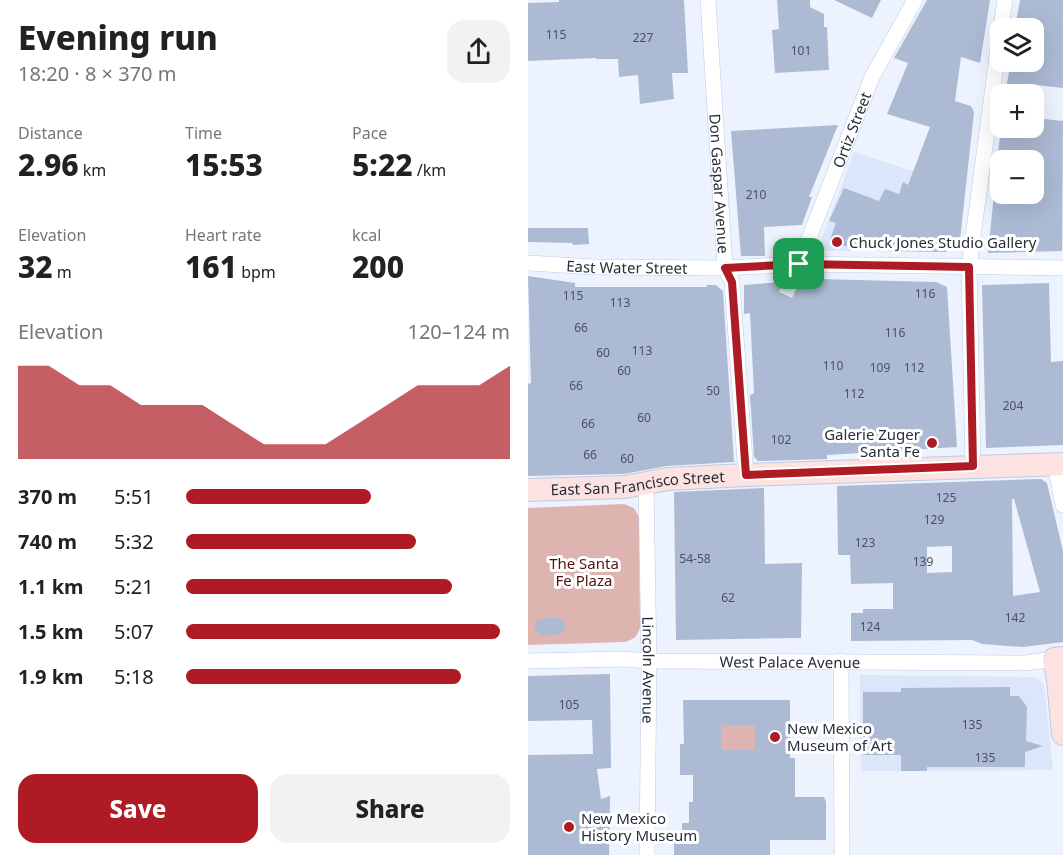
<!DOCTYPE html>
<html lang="en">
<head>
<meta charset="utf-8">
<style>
	:root { --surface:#fff; --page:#f2f2f2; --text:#222; --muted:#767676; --accent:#ae1b24 }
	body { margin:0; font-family:"Noto Sans",sans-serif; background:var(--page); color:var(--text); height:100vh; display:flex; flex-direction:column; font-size:22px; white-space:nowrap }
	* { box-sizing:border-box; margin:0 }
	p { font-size:20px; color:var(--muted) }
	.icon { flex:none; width:33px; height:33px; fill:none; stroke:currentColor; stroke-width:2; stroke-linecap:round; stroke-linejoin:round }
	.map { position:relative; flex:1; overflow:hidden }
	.side { display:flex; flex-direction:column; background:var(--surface); width:528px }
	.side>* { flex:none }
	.fabs { position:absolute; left:462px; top:18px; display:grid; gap:12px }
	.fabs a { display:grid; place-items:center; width:54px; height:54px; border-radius:12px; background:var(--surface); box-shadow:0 6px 24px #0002; font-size:30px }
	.pin { position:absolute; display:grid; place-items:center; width:51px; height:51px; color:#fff; margin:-26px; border-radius:12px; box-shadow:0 3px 9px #0006 }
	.round { display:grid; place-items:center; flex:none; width:63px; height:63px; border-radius:18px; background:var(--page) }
	.summary { display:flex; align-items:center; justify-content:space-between; height:102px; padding:0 18px }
	h1 { font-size:33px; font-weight:800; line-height:45px }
	.stats { display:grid; grid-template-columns:repeat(3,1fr); gap:9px; height:102px; padding:6px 18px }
	.stats div { display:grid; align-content:center }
	.stats b { font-size:30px; font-weight:800 }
	.stats small { font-size:16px; font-weight:400 }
	.stats p { font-size:16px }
	.chart { height:168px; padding:12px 18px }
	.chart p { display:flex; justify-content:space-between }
	.chart svg { width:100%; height:108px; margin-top:6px; fill:var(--accent); opacity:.7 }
	.action { display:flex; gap:12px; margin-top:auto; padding:12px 18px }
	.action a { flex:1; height:69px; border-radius:18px; background:var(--accent); color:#fff; font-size:24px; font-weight:800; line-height:69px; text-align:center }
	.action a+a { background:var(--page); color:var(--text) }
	ul { padding:0 18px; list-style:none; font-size:20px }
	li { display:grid; grid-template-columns:96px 72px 1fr; align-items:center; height:45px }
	li i { height:15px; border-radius:8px; background:var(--accent) }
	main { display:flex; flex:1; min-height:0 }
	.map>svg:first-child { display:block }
	.built { fill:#dbe6fa }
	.green { fill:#ddb4b0 }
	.building { fill:#acbad4; fill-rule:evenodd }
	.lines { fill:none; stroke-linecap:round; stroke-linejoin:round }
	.street-casing { stroke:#bccbe5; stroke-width:16 }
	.secondary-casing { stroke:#bccbe5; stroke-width:24 }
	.street { stroke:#fff; stroke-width:15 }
	.secondary { stroke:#fce2e0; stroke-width:22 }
	.route-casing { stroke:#fff; stroke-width:12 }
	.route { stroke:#ae1b24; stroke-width:8 }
	.poi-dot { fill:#ae1b24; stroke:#fff; stroke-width:2 }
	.labels { text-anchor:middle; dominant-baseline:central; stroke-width:6; stroke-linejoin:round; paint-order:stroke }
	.number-label { font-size:12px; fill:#4a5160 }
	.street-label { font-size:15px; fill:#292e39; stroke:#fff }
	.poi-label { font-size:15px; fill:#292e39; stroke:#fff; text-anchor:start }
	.park-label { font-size:15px; fill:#561011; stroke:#fff }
</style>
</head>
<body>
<main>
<section class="side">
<div class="summary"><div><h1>Evening run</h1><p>18:20 · 8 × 370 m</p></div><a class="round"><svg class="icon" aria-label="share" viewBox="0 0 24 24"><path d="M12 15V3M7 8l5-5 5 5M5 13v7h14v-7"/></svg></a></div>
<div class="stats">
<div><p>Distance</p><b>2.96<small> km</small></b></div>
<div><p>Time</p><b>15:53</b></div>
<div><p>Pace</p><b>5:22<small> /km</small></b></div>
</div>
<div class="stats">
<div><p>Elevation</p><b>32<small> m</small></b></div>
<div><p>Heart rate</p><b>161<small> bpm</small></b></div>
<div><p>kcal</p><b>200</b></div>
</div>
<div class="chart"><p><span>Elevation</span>120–124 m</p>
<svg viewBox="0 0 160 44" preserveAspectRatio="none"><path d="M0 44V6L10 6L20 14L30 14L40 22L50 22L60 22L70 30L80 38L90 38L100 38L110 30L120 22L130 14L140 14L150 14L160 6V44z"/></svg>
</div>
<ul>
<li><b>370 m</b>5:51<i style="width:57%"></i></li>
<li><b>740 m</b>5:32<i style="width:71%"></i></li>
<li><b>1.1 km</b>5:21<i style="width:82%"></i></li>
<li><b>1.5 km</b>5:07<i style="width:97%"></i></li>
<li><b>1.9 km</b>5:18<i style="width:85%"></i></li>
</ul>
<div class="action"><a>Save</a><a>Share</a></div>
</section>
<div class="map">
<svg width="535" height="855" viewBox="0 0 535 855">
	<rect width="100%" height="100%" fill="#edf3fe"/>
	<g class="built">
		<polygon points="326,152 397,175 387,251 289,251"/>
		<polygon points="332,675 506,677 516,684 525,770 333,771"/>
	</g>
	<g class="green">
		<path d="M96,504L106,508L111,517L112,627C110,636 105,640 96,642L0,645V508Z"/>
		<rect x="193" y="725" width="34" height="25"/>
	</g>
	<g class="building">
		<polygon points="31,0 156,0 160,73 144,73 146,99 112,104 110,75 91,77 90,59 68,59 68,58 0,61 0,3 31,2"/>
		<polygon points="249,0 282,0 282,7 296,14 296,27 299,27 301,70 247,73 244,30 251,29"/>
		<polygon points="306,0 353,0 344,18"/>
		<polygon points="399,0 462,0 452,63 433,57 427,101 443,106 446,112 432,240 419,239 418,252 350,251 334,235 330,246 304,246 302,240 308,223 301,221 316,188 351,201 357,189 371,194 375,182 380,185 402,127 359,114 380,63 366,58"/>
		<polygon points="492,0 535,0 535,88 508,85 508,93 494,91 494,94 477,93 483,62 506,62 506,28 487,28"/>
		<polygon points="506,118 535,121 534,251 460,253 466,194 506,194 506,160 469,160 473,128 506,128"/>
		<polygon points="310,125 281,197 284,197 274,225 236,227 237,256 213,256 203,131"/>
		<polygon points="0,228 60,228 61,244 45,245 44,243 0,242"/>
		<polygon points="0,276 47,283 47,287 179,287 179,285 188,285 195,291 206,462 139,466 96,474 0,476 0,384 3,383"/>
		<polygon points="289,279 408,282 419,287 429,447 299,455 299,459 230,461 226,457 222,395 226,393 222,313 216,314 216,285 254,282 251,292 264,298 272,281 289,280"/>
		<polygon points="521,283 523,362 535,361 535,445 458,448 454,285"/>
		<path d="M513,479L519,483L535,551V642L495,647L454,644L444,640L323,641V613H335V609H365V583L323,584L322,555H310L309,486ZM484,499H486L512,592L485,596ZM424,546V572L399,573V547Z"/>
		<polygon points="236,488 237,564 274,563 273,638 148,640 146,492"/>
		<polygon points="28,617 33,619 37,624 36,630 33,634 15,636 7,631 7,625 10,620"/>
		<polygon points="82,674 83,768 69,769 73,799 82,796 81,855 0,855 0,755 65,754 64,720 0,721 0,676"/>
		<polygon points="482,687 482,696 491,696 499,707 498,741 515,746 497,752 497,767 399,767 399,771 373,771 373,755 335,755 335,692 373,692 373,688"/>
		<path d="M155,700H262V758H267V797H296L298,802V840H242V855H146V842H154V823H161V802H165V775H152V744H156ZM193,725H227V750H193Z"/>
	</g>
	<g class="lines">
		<g class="street-casing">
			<g id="street">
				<path id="s1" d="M180,0L197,268L204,282L218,475"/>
				<polyline points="473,28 477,0"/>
				<path id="s2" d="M0,263L67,267L197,268L271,264L535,268"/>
				<path id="s3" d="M271,264L344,77L387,0"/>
				<polyline points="527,464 535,505"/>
				<polyline points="445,466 441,267 472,34"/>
				<path id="s4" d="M118,484L121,661L119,855"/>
				<path id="s5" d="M0,661L94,659L121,661L498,663L526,659"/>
				<polyline points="313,661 314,855"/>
			</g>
		</g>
		<g class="secondary-casing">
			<g id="secondary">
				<path id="s6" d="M0,490L97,487L140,479L218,475L535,464"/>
				<polyline points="535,658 526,659 530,680 535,734"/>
			</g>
		</g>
		<use href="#street" class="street"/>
		<use href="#secondary" class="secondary"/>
	</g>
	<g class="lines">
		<g class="route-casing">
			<polygon id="route" points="271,264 441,267 445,466 218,475 204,282 197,268"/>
		</g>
		<use href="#route" class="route"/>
	</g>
	<g class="poi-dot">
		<circle cx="309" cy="242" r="6"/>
		<circle cx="404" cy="443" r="6"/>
		<circle cx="247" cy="737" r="6"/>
		<circle cx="41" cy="827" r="6"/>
	</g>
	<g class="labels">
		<g class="number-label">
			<text x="28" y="34">115</text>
			<text x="115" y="37">227</text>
			<text x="273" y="50">101</text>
			<text x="228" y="194">210</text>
			<text x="397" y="293">116</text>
			<text x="45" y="295">115</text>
			<text x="92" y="302">113</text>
			<text x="53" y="327">66</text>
			<text x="367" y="332">116</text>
			<text x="114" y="350">113</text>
			<text x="75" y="352">60</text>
			<text x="305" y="365">110</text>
			<text x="352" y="367">109</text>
			<text x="386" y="367">112</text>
			<text x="96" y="370">60</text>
			<text x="48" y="385">66</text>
			<text x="185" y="390">50</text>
			<text x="326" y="393">112</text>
			<text x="485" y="405">204</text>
			<text x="116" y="417">60</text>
			<text x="60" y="423">66</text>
			<text x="253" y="439">102</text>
			<text x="62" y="454">66</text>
			<text x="99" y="458">60</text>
			<text x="418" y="497">125</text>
			<text x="406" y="519">129</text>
			<text x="337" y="542">123</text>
			<text x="167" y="558">54-58</text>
			<text x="395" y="561">139</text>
			<text x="200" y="597">62</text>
			<text x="487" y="617">142</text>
			<text x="342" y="626">124</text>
			<text x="41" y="704">105</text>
			<text x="444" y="724">135</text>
			<text x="457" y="757">135</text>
		</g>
		<g class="street-label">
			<text stroke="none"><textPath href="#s3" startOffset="144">Ortiz Street</textPath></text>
			<text stroke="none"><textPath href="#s1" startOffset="184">Don Gaspar Avenue</textPath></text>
			<text stroke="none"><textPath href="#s2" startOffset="99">East Water Street</textPath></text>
			<text stroke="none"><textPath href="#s6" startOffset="110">East San Francisco Street</textPath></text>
			<text stroke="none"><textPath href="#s5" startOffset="262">West Palace Avenue</textPath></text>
			<text stroke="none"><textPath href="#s4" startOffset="186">Lincoln Avenue</textPath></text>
		</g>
		<g class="poi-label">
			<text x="321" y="242">Chuck Jones Studio Gallery</text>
			<text x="392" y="434" text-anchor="end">Galerie Zuger<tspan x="392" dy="17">Santa Fe</tspan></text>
			<text x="259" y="728">New Mexico<tspan x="259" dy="17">Museum of Art</tspan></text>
			<text x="53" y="818">New Mexico<tspan x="53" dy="17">History Museum</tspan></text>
		</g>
		<g class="park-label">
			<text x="56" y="563">The Santa<tspan x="56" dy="17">Fe Plaza</tspan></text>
		</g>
	</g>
</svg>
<div class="fabs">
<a><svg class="icon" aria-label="layers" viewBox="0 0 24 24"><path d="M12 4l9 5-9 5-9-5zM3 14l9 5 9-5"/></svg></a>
<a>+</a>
<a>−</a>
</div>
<div class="pin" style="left:271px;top:264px;background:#1e9e55"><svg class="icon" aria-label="arrive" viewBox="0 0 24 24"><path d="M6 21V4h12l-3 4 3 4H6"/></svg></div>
</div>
</main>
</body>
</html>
